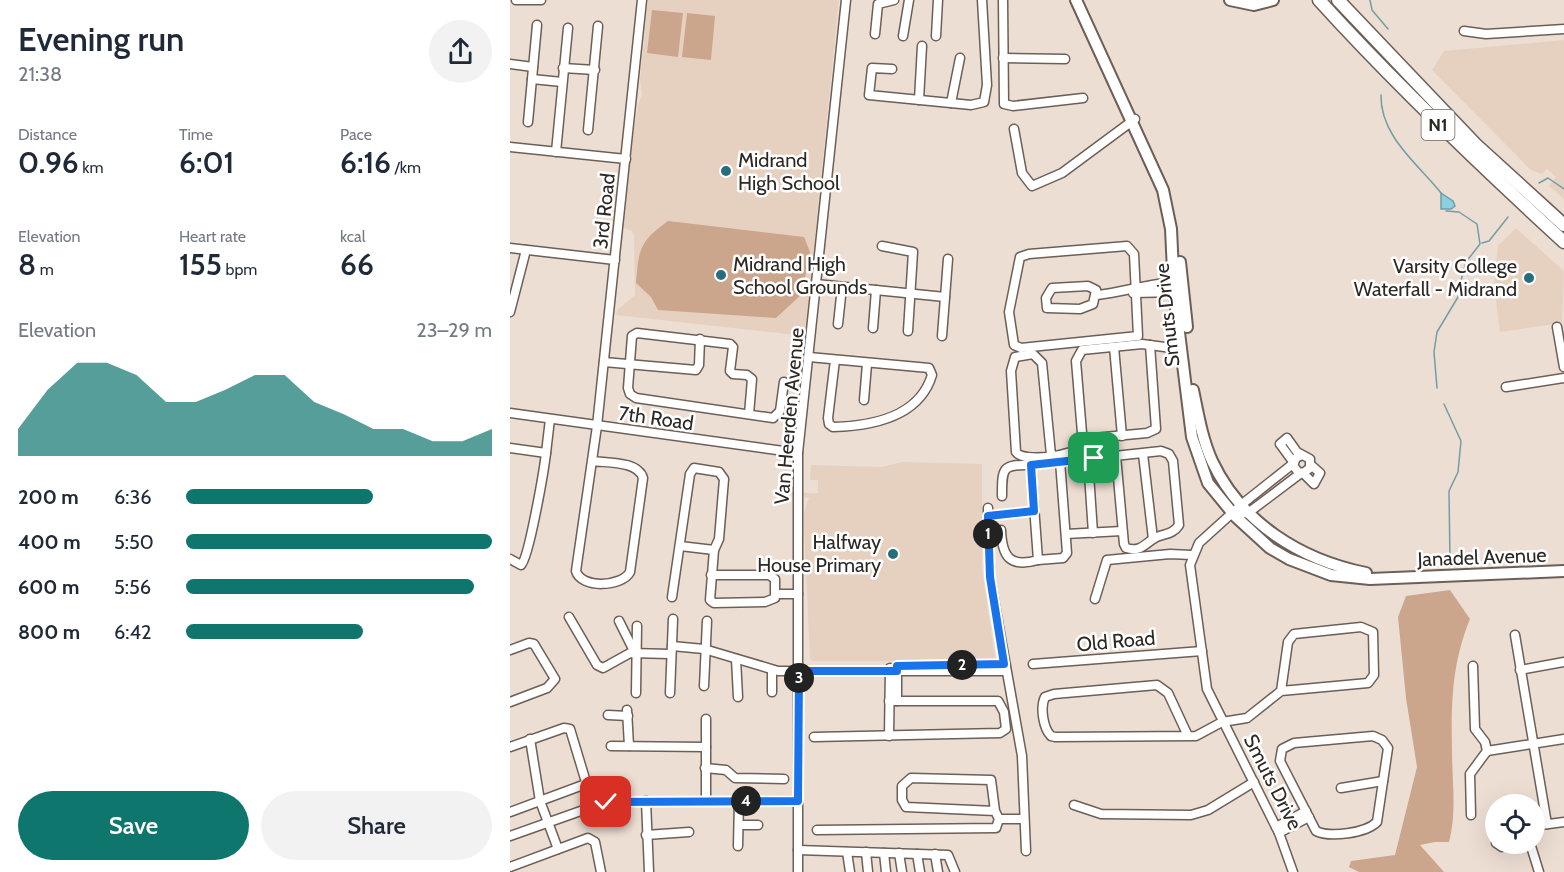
<!DOCTYPE html>
<html lang="en">
<head>
<meta charset="utf-8">
<style>
	:root { --surface:#fff; --page:#f2f2f3; --text:#1f2937; --muted:#747a83; --accent:#0f766e }
	body { margin:0; font-family:Cabin,sans-serif; background:var(--page); color:var(--text); height:100vh; display:flex; flex-direction:column; font-size:22px; white-space:nowrap }
	* { box-sizing:border-box; margin:0 }
	p { font-size:20px; color:var(--muted) }
	.icon { flex:none; width:33px; height:33px; fill:none; stroke:currentColor; stroke-width:2; stroke-linecap:round; stroke-linejoin:round }
	.map { position:relative; flex:1; overflow:hidden }
	.sheet { display:flex; flex-direction:column; background:var(--surface); width:510px }
	.sheet>* { flex:none }
	.fabs { position:absolute; left:975px; top:794px; display:grid; gap:12px }
	.fabs a { display:grid; place-items:center; width:60px; height:60px; border-radius:50%; background:var(--surface); box-shadow:0 6px 24px #0002; font-size:30px }
	.pin { position:absolute; display:grid; place-items:center; width:51px; height:51px; color:#fff; margin:-26px; border-radius:12px; box-shadow:0 3px 9px #0006 }
	.km { position:absolute; width:30px; height:30px; margin:-15px; border-radius:50%; background:#222; color:#fff; font-size:16px; line-height:30px; text-align:center }
	.round { display:grid; place-items:center; flex:none; width:63px; height:63px; border-radius:32px; background:var(--page) }
	.summary { display:flex; align-items:center; justify-content:space-between; height:102px; padding:0 18px }
	h1 { font-size:33px; font-weight:600; line-height:45px }
	.metrics { display:grid; grid-template-columns:repeat(3,1fr); gap:9px; height:102px; padding:6px 18px }
	.metrics div { display:grid; align-content:center }
	.metrics b { font-size:30px; font-weight:600 }
	.metrics small { font-size:16px; font-weight:400 }
	.metrics p { font-size:16px }
	.chart { height:168px; padding:12px 18px }
	.chart p { display:flex; justify-content:space-between }
	.chart svg { width:100%; height:108px; margin-top:6px; fill:var(--accent); opacity:.7 }
	.button { display:flex; gap:12px; margin-top:auto; padding:12px 18px }
	.button a { flex:1; height:69px; border-radius:36px; background:var(--accent); color:#fff; font-size:24px; font-weight:600; line-height:69px; text-align:center }
	.button a+a { background:var(--page); color:var(--text) }
	ul { padding:0 18px; list-style:none; font-size:20px }
	li { display:grid; grid-template-columns:96px 72px 1fr; align-items:center; height:45px }
	li i { height:15px; border-radius:8px; background:var(--accent) }
	main { display:flex; flex:1; min-height:0 }
	.map>svg:first-child { display:block }
	.built { fill:#e6d1c1 }
	.green { fill:#cba68c }
	.water { fill:#8cd0de; stroke:#709ea6; stroke-width:1.5 }
	.lines { fill:none; stroke-linecap:round; stroke-linejoin:round }
	.stream { stroke:#709ea6; stroke-width:1.5 }
	.minor-casing { stroke:#6c5f56; stroke-width:11 }
	.major-casing { stroke:#6c5f56; stroke-width:14 }
	.highway-casing { stroke:#6c5f56; stroke-width:15 }
	.minor { stroke:#fff; stroke-width:8 }
	.major { stroke:#fff; stroke-width:10 }
	.highway { stroke:#fff; stroke-width:12 }
	.route-casing { stroke:#fff; stroke-width:12 }
	.route { stroke:#1a73e8; stroke-width:8 }
	.poi-dot { fill:#266e7b; stroke:#fff; stroke-width:2 }
	.labels { text-anchor:middle; dominant-baseline:central; stroke-width:5; stroke-linejoin:round; paint-order:stroke }
	.shield { fill:#fff; stroke:#6c6866; stroke-width:1.5 }
	.shield-label { font-size:18px; font-weight:bold; fill:#2d2824 }
	.poi-label { font-size:20px; fill:#2d2824; stroke:#fff; text-anchor:start }
	.street-label { font-size:20px; fill:#2d2824; stroke:#fff }
</style>
</head>
<body>
<main>
<section class="sheet">
<div class="summary"><div><h1>Evening run</h1><p>21:38</p></div><a class="round"><svg class="icon" aria-label="share" viewBox="0 0 24 24"><path d="M12 15V3M7 8l5-5 5 5M5 13v7h14v-7"/></svg></a></div>
<div class="metrics">
<div><p>Distance</p><b>0.96<small> km</small></b></div>
<div><p>Time</p><b>6:01</b></div>
<div><p>Pace</p><b>6:16<small> /km</small></b></div>
</div>
<div class="metrics">
<div><p>Elevation</p><b>8<small> m</small></b></div>
<div><p>Heart rate</p><b>155<small> bpm</small></b></div>
<div><p>kcal</p><b>66</b></div>
</div>
<div class="chart"><p><span>Elevation</span>23–29 m</p>
<svg viewBox="0 0 160 44" preserveAspectRatio="none"><path d="M0 44V33L10 17L20 6L30 6L40 11L50 22L60 22L70 17L80 11L90 11L100 22L110 27L120 33L130 33L140 38L150 38L160 33V44z"/></svg>
</div>
<ul>
<li><b>200 m</b>6:36<i style="width:61%"></i></li>
<li><b>400 m</b>5:50<i style="width:100%"></i></li>
<li><b>600 m</b>5:56<i style="width:94%"></i></li>
<li><b>800 m</b>6:42<i style="width:58%"></i></li>
</ul>
<div class="button"><a>Save</a><a>Share</a></div>
</section>
<div class="map">
<svg width="1054" height="872" viewBox="0 0 1054 872">
	<rect width="100%" height="100%" fill="#edded3"/>
	<g class="built">
		<polygon points="138,0 329,0 295,336 106,315 107,310 125,295 124,236 122,231 109,226 128,105 132,94 130,80"/>
		<polygon points="1054,40 1054,199 1039,186 1046,177 1037,169 1032,174 1021,170 922,70 934,51"/>
		<polygon points="1006,228 1054,271 1052,323 990,332 984,285 988,246"/>
		<polygon points="392,462 472,464 472,569 485,657 482,661 303,661 300,659 294,527 294,512 299,498 289,496 289,493 308,493 308,480 300,480 301,465 372,467"/>
	</g>
	<g class="green">
		<polygon points="142,10 173,13 168,57 137,53"/>
		<polygon points="177,13 205,16 201,60 172,57"/>
		<path d="M158,221L294,237L300,252L292,294L266,318L148,310L141,297L126,283C129,249 129,242 158,221Z"/>
		<path d="M940,590L960,619C942,663 941,703 942,750C942,782 947,812 939,842H925L910,845L934,872H849L839,867L841,861L885,855L907,767L896,698L888,617L896,596Z"/>
	</g>
	<polygon class="water" points="931,193 943,201 945,206 941,209 931,209"/>
	<g class="lines">
		<g class="stream">
			<polyline points="860,0 862,10 878,29"/>
			<path d="M871,95C870,136 908,164 931,193"/>
			<polyline points="1029,183 1038,178 1054,189"/>
			<polyline points="972,243 979,241 998,217"/>
			<polyline points="927,388 924,352 927,332 951,292 950,284 956,262 970,244 967,224 949,212 936,211"/>
			<polyline points="934,404 951,441 948,472 939,491 940,561"/>
		</g>
		<g class="minor-casing">
			<g id="minor">
				<polyline points="6,0 31,0"/>
				<polyline points="493,0 494,104 503,106 573,98"/>
				<polyline points="954,31 976,34 1054,29"/>
				<polyline points="365,34 368,4 384,0"/>
				<polyline points="393,36 399,0"/>
				<polyline points="426,36 428,0"/>
				<polyline points="493,58 555,59"/>
				<polyline points="0,64 23,67"/>
				<polyline points="53,68 85,70"/>
				<polyline points="382,69 362,68 359,95 461,105 474,102 477,85 472,0"/>
				<polyline points="22,79 52,82"/>
				<polyline points="409,100 412,46"/>
				<polyline points="441,103 450,58"/>
				<polyline points="18,122 27,25"/>
				<polyline points="504,129 512,173 522,186 552,173 625,119"/>
				<polyline points="78,130 88,26"/>
				<polyline points="0,147 116,159"/>
				<polyline points="46,152 58,28"/>
				<polyline points="372,246 403,252 398,331"/>
				<polygon points="617,246 624,254 628,336 511,348 504,345 499,312 510,257 519,254"/>
				<polyline points="0,248 105,260"/>
				<polyline points="306,284 435,297"/>
				<polygon points="578,286 586,290 583,304 570,309 537,308 536,298 542,288"/>
				<polyline points="623,293 669,292"/>
				<path d="M587,295C615,292 639,283 668,282"/>
				<polyline points="0,312 16,250"/>
				<polyline points="328,324 332,287"/>
				<polyline points="1047,327 1054,367"/>
				<polyline points="363,328 366,290"/>
				<polyline points="432,336 438,259"/>
				<polyline points="604,347 612,436"/>
				<path d="M299,357L419,368L422,375C409,418 361,426 323,427L319,424L318,418L325,360"/>
				<polyline points="94,362 186,370 189,365 190,339"/>
				<polyline points="996,387 1054,378"/>
				<polyline points="354,400 357,364"/>
				<polyline points="0,413 288,453"/>
				<polyline points="239,414 242,379 237,375 223,374 220,371 223,347 220,344 127,333 122,336 118,388 120,394 126,398 263,418 270,411 274,382"/>
				<polyline points="573,439 637,433 646,429 640,345"/>
				<path d="M0,448L36,453C34,470 19,558 11,565L0,559"/>
				<polyline points="36,453 40,419"/>
				<polyline points="633,454 643,539"/>
				<path d="M541,455L532,363L523,354L505,357L501,371L506,452C514,463 564,456 573,445L566,361L572,350L632,344L662,348"/>
				<polyline points="578,459 583,533"/>
				<path d="M83,461C98,463 128,461 133,478L120,572C112,587 71,589 66,571L87,426L132,0"/>
				<path d="M521,465L651,451L659,454L663,461L669,525C662,536 652,533 643,539C633,546 629,552 616,548L614,544L606,456"/>
				<polyline points="793,473 804,484 810,473 801,465"/>
				<polyline points="478,508 480,577 512,756 516,851"/>
				<polyline points="723,514 738,513 791,473"/>
				<polyline points="478,516 524,511"/>
				<path d="M491,530C492,557 500,568 528,560L521,465C492,464 492,468 492,496"/>
				<polyline points="556,534 612,531"/>
				<polyline points="170,546 204,550"/>
				<polyline points="528,560 553,558 557,553 550,461"/>
				<polyline points="266,594 288,594"/>
				<polyline points="162,597 180,474 184,468 209,472 214,479 209,539 204,550 200,600 204,603 255,602 265,598 265,579 259,575 201,575"/>
				<polyline points="585,599 597,560 660,554 682,555"/>
				<polyline points="59,617 87,665 93,668 120,653 160,654"/>
				<polyline points="109,621 125,653"/>
				<polyline points="1005,635 1037,824"/>
				<polyline points="162,646 194,649 268,671 495,671"/>
				<polyline points="0,650 19,643 24,644 45,679 37,688 0,702"/>
				<polyline points="226,659 228,697"/>
				<polyline points="523,664 692,651"/>
				<polyline points="438,665 494,664"/>
				<polyline points="963,666 965,729 975,742 977,751"/>
				<polyline points="262,670 262,692"/>
				<polyline points="1010,670 1054,662"/>
				<polyline points="194,686 197,621"/>
				<polyline points="126,693 127,626"/>
				<polyline points="160,693 163,619"/>
				<polyline points="387,701 387,666"/>
				<polyline points="117,710 119,746"/>
				<polyline points="98,715 118,716"/>
				<polyline points="379,736 380,668"/>
				<path d="M678,736L658,693L647,685L544,694L535,697C530,707 533,728 541,736L545,737L686,736L712,722L737,718L771,691L858,683L864,675L863,632L851,627L784,634L778,642L771,691"/>
				<path d="M863,736L872,740L878,748L867,822C856,833 820,838 806,831L770,761L772,749L784,743Z"/>
				<polyline points="304,737 490,733 496,729 494,712 488,701 379,701"/>
				<polyline points="20,739 30,801 48,849"/>
				<polyline points="101,746 196,747"/>
				<polyline points="0,747 54,728 60,729 76,782 73,785 0,812"/>
				<polyline points="977,751 1054,739"/>
				<polyline points="195,768 216,770 225,778 274,779"/>
				<polyline points="831,788 873,781"/>
				<polyline points="196,800 196,719"/>
				<polyline points="136,801 139,872"/>
				<polyline points="564,805 591,814 681,815 698,810 744,782"/>
				<polyline points="961,815 960,774 977,751"/>
				<polyline points="489,819 514,819"/>
				<polyline points="229,825 248,825"/>
				<polyline points="1024,826 1054,822"/>
				<polyline points="766,827 796,811"/>
				<polyline points="307,830 486,828 489,819 485,811 481,780 401,778 392,786 392,800 396,807 485,811"/>
				<polyline points="769,833 799,817"/>
				<polyline points="136,835 179,832"/>
				<polyline points="0,836 96,802 288,801"/>
				<polyline points="986,843 992,847 1002,843"/>
				<polyline points="1020,843 1029,872"/>
				<polyline points="228,846 229,801"/>
				<polyline points="288,850 438,855 445,872"/>
				<polyline points="337,852 340,872"/>
				<polyline points="356,852 358,872"/>
				<polyline points="374,853 376,872"/>
				<polyline points="389,853 392,872"/>
				<polyline points="407,854 410,872"/>
				<polyline points="425,854 428,872"/>
				<polyline points="0,867 78,838 85,842 91,872"/>
				<polyline points="288,872 288,453 336,0"/>
				<polyline points="783,872 769,833 697,689 680,565 689,543 731,505 784,463 770,444 777,438 787,452 800,459 800,468 793,473 788,472 783,465 786,458 792,455"/>
			</g>
		</g>
		<g class="major-casing">
			<g id="major">
				<polyline points="566,0 653,190 661,229 664,292 682,437 698,483 725,516 760,548 779,559 821,575 860,579 1054,571"/>
				<polyline points="720,0 744,5 763,0"/>
				<polyline points="670,262 677,327"/>
				<path d="M683,390C688,414 692,439 702,461C731,523 791,560 856,573"/>
			</g>
		</g>
		<g class="highway-casing">
			<g id="highway">
				<path d="M809,0C887,86 969,164 1054,242"/>
				<polyline points="828,0 965,144 1054,225"/>
			</g>
		</g>
		<use href="#minor" class="minor"/>
		<use href="#major" class="major"/>
		<use href="#highway" class="highway"/>
	</g>
	<g class="lines">
		<g class="route-casing">
			<polyline id="route" points="96,802 288,801 289,671 387,671 387,666 494,664 480,577 478,516 524,511 521,465 584,458"/>
		</g>
		<use href="#route" class="route"/>
	</g>
	<g class="poi-dot">
		<circle cx="216" cy="171" r="6"/>
		<circle cx="211" cy="275" r="6"/>
		<circle cx="1019" cy="278" r="6"/>
		<circle cx="383" cy="554" r="6"/>
	</g>
	<g class="labels">
		<rect class="shield" x="911.5" y="110" width="33" height="30" rx="4.5"/>
		<g class="shield-label">
			<text x="928" y="125">N1</text>
		</g>
		<g class="poi-label">
			<text x="228" y="160">Midrand<tspan x="228" dy="23">High School</tspan></text>
			<text x="223" y="264">Midrand High<tspan x="223" dy="23">School Grounds</tspan></text>
			<text x="1007" y="266" text-anchor="end">Varsity College<tspan x="1007" dy="23">Waterfall - Midrand</tspan></text>
			<text x="371" y="542" text-anchor="end">Halfway<tspan x="371" dy="23">House Primary</tspan></text>
		</g>
		<g class="street-label">
			<text transform="translate(94 211) rotate(-84)">3rd Road</text>
			<text transform="translate(657 315) rotate(-96)">Smuts Drive</text>
			<text transform="translate(279 416) rotate(-85)">Van Heerden Avenue</text>
			<text transform="translate(146 418) rotate(8)">7th Road</text>
			<text transform="translate(972 557) rotate(-2)">Janadel Avenue</text>
			<text transform="translate(606 641) rotate(-5)">Old Road</text>
			<text transform="translate(763 782) rotate(63)">Smuts Drive</text>
		</g>
	</g>
</svg>
<div class="fabs">
<a><svg class="icon" aria-label="locate" viewBox="0 0 24 24"><circle cx="12" cy="12" r="6"/><path d="M12 2v4M12 18v4M2 12h4M18 12h4"/></svg></a>
</div>
<div class="pin" style="left:584px;top:458px;background:#1e9e55"><svg class="icon" aria-label="arrive" viewBox="0 0 24 24"><path d="M6 21V4h12l-3 4 3 4H6"/></svg></div>
<div class="pin" style="left:96px;top:802px;background:#d93025"><svg class="icon" aria-label="check" viewBox="0 0 24 24"><path d="M5 12l5 5 9-10"/></svg></div>
<b class="km" style="left:478px;top:534px">1</b>
<b class="km" style="left:452px;top:665px">2</b>
<b class="km" style="left:289px;top:678px">3</b>
<b class="km" style="left:236px;top:801px">4</b>
</div>
</main>
</body>
</html>
